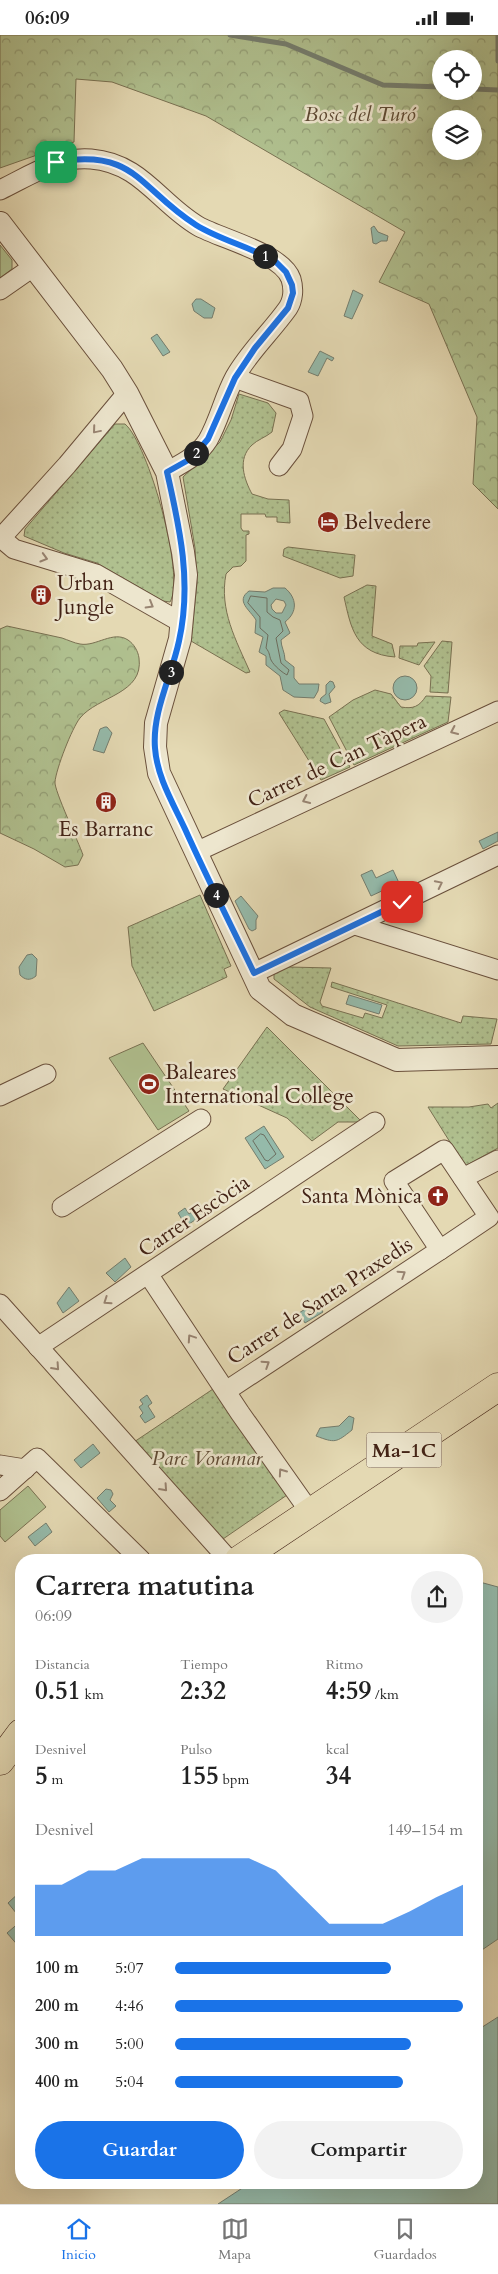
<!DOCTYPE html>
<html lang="es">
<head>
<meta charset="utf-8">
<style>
	:root { --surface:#fff; --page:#f2f2f2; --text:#222; --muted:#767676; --line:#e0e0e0; --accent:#1a73e8 }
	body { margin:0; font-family:Cardo,serif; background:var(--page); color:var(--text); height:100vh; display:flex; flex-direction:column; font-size:19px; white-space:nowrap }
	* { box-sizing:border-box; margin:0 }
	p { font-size:16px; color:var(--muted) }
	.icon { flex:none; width:28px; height:28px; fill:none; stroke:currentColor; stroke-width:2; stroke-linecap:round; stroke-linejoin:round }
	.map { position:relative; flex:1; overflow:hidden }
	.sheet { position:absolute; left:15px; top:1519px; width:468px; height:635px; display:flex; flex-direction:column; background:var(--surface); border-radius:20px; box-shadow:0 5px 20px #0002 }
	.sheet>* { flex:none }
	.fabs { position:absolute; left:432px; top:15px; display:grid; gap:10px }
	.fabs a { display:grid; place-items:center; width:50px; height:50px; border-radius:50%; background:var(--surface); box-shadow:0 5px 20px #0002; font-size:25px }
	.pin { position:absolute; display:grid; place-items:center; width:42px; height:42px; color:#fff; margin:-21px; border-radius:10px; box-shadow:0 2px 8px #0006 }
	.km { position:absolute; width:25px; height:25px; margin:-12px; border-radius:50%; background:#222; color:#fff; font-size:14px; line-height:25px; text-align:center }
	.round { display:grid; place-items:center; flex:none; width:52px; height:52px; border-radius:26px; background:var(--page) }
	.summary { display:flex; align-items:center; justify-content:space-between; height:85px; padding:0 20px }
	h1 { font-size:28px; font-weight:600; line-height:38px }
	.stats { display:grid; grid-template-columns:repeat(3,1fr); gap:8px; height:85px; padding:5px 20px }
	.stats div { display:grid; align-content:center }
	.stats b { font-size:25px; font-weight:600 }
	.stats small { font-size:14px; font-weight:400 }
	.stats p { font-size:14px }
	.chart { height:140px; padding:10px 20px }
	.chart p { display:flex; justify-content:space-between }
	.chart svg { width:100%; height:90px; margin-top:5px; fill:var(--accent); opacity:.7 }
	.action { display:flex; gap:10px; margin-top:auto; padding:10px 20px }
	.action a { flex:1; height:58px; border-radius:30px; background:var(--accent); color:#fff; font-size:20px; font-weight:600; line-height:58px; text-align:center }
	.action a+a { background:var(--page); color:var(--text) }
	ul { padding:0 20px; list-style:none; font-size:16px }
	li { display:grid; grid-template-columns:80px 60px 1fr; align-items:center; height:38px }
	li i { height:12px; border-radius:6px; background:var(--accent) }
	.status { display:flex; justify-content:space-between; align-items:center; height:35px; padding:0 25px; background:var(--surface); direction:ltr }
	.status svg { height:14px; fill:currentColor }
	.tabs { display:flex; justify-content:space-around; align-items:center; height:70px; border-top:1px solid var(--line); background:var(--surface); font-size:14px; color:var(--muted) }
	.tabs a { display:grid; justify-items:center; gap:2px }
	.tabs .active { color:var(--accent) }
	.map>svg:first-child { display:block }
	.green { fill:url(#green-dots); stroke:#797152 }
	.forest { fill:url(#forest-crowns); stroke:#797152; fill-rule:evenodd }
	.pitch { fill:#b0c08f; stroke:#797152 }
	.water { fill:#95baaa; stroke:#747d6e; fill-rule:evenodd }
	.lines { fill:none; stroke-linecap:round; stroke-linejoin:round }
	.shore { stroke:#6c6e60; stroke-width:1 }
	.stream { stroke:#747d6e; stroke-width:5 }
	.minor-casing { stroke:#6a503c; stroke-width:21 }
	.tertiary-casing { stroke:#6a503c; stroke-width:24 }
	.primary-casing { stroke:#422215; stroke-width:29 }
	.minor { stroke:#ede6ce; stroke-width:19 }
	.tertiary { stroke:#ede6ce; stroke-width:22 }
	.primary { stroke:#e4d9b3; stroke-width:28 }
	.oneway { stroke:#988472 }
	.route-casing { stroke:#fff; stroke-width:10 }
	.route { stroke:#1a73e8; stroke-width:6 }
	.labels { text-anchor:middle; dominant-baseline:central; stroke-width:5; stroke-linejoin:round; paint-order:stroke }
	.shield { fill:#ede6ce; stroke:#755d4c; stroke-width:1 }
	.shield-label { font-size:20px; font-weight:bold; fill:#422215 }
	.park-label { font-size:21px; font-style:italic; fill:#5e4a34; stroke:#ede6ce }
	.poi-label { font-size:21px; fill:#422215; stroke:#ede6ce; text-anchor:start }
	.street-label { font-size:21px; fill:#422215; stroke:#ede6ce }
</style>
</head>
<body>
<div class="status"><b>06:09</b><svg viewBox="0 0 49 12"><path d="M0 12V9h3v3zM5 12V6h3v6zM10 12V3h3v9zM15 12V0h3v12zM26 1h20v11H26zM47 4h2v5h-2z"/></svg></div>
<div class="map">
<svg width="498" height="2169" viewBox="0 0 498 2169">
	<defs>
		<pattern id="green-dots" width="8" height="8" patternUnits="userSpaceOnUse" patternTransform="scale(1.25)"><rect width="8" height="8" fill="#b0c08f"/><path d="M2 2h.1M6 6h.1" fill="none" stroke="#919c74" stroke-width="1.8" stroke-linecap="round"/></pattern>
		<pattern id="forest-crowns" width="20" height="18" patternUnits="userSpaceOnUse" patternTransform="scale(1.25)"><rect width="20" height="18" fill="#b0c08f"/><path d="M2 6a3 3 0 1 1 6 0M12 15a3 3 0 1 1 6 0" fill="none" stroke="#919c74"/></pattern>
	</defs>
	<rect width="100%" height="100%" fill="#e4d9b3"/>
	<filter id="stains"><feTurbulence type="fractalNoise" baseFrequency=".004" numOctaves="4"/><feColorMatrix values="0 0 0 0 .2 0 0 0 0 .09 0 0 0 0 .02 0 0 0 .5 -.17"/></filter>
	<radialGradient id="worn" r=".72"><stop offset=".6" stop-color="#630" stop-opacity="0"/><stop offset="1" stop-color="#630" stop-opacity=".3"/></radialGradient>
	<g class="green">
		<path d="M239,359L268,368L276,378L272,397C266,402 257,405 252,410C237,424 244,444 252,459L268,464L289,465L290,488L277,487V482H266L265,479H241V493L243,496H249V499L246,500V526L241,531L233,532L226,539C219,575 236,605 250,637L246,638L191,606L197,548L195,513L183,442L220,407L231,385Z"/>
		<path d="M115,389H125C148,408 186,542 170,567L163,566L97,528L64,518L24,501L25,494Z"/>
		<polygon points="288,512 355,520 353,541 340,543 283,521 284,514"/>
		<path d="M367,550L376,551L372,601L392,609L395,622C355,619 351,593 344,562Z"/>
		<polygon points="442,606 452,607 448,658 430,657 431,641 424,631"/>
		<polygon points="435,607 419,630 399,623 400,611 417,611 418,608"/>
		<path d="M375,655L391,659L401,672C413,674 419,672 426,661L451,662L448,687L354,730L329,682L353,665Z"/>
		<polygon points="284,675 324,684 350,732 321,745 279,678"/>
		<polygon points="200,860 231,931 224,934 227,942 154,976 132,931 128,892"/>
		<polygon points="289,932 331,933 320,967 322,971 363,983 365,978 382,983 387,970 331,952 332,947 461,988 463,981 497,984 491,1009 398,1011 310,972 274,944 274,938"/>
		<polygon points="267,992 362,1087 338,1087 312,1106 287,1083 223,1054"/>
		<polygon points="498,1068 498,1113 465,1131 428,1072 469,1072 488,1069 491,1073"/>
		<polygon points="216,1352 290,1458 223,1504 131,1409"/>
	</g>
	<g class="forest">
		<path d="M0,0H498V474L473,449L477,382L429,269L379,247L405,197L206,81L112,47L76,44L74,107L0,133ZM441,24H474V56H441ZM441,84H474V116H441Z"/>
		<path d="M7,591C25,595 44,599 62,603C68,605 74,608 80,609C96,612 113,595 128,605C134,609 138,616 139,623C144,659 98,661 80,683C72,693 56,734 55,747C54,755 79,808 83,820L78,830L65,832L34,814L0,798V594Z"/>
	</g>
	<g class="pitch">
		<polygon points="0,210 12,225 12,234 0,243"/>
		<polygon points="143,1008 189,1076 158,1095 109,1023"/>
		<polygon points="28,1451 46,1472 5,1507 0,1501 0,1475"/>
	</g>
	<g class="water">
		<polygon points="374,191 378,197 388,201 387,206 381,206 376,209 373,208 371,193"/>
		<polygon points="353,255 363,260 352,284 344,281"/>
		<polygon points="196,264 201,264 215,273 212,283 204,283 194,276 192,269"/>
		<polygon points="157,299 170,317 163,321 151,303"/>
		<polygon points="320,316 334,323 332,326 327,323 318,341 308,337"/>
		<path d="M273,553H285C297,563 298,577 285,587L290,598L281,605C281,612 285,617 285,625L294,632V643L299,649H319L318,656L314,663L294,662L283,655L280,641L266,630V621L259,617L263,602L255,598L256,585C250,575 235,566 249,556L265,557ZM276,564L284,566L286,570L282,578H276L272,574L271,570Z"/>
		<circle cx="405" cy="653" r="12"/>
		<polygon points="330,646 333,647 335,652 329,659 331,667 325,669 320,666 321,663 326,659 326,650"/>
		<polygon points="105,692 107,692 112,698 104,718 93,715 100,694"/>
		<polygon points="498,797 498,806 483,814 479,806"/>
		<polygon points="372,835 376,843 393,835 399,848 371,861 361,840"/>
		<polygon points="241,861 258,881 256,885 256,894 252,896 249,894 235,866"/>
		<path d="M32,919L37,924L36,941C30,946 25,945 20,940L19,932L27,920Z"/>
		<polygon points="349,960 382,970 379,979 346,969"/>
		<polygon points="264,1091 284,1122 265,1134 245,1103"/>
		<polygon points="199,1172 204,1179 186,1191 178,1178 185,1173 189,1179"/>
		<polygon points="125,1223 131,1232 115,1247 106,1238"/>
		<polygon points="69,1252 79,1266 63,1278 57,1268"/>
		<polygon points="316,1267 323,1277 305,1288 299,1278"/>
		<polygon points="147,1360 152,1368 148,1371 155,1382 145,1388 140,1381 143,1378 139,1372 143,1369 140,1365"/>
		<path d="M349,1381L354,1383L352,1395C336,1408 335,1408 316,1401L320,1393L339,1391Z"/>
		<polygon points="93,1409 100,1418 81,1433 74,1425"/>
		<polygon points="106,1454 111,1455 113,1459 110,1465 116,1471 109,1477 97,1463"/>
		<polygon points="46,1488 52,1497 35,1511 28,1502"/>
		<polygon points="476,1546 498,1552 498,1904 476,1919"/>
		<polygon points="21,1856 21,1884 8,1868"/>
		<polygon points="21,1886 21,1914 7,1898"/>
		<polygon points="498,1982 498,2169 218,2169 250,2148 476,2148 476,1996"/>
	</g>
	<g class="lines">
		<g class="shore">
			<path d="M251,561L267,563V577L273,582L280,585L283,596L276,603L281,628L289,635L287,640C283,638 274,631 271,625C269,620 270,618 266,613L268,600L260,593V582L248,568Z"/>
			<polygon points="261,1099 264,1100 276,1119 268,1126 265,1125 253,1106"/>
		</g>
		<g class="stream">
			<polyline points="230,0 286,9 383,50 441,52"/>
			<polyline points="498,0 498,26"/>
			<polyline points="474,54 498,55"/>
		</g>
		<g class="minor-casing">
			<g id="minor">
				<path d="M0,155C29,141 58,121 91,124C141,128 159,168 198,191C221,204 282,218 291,244C294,254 293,265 288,273C271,297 249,317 235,342C224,362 219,386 208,405C198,421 183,428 167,437"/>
				<polyline points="0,255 33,232"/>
				<polyline points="235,343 299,366 303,381 292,414 279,431"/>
				<polyline points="1,503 14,514 96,539 182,588"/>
				<polyline points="0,504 67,430 127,358"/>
				<polyline points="196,817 498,676"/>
				<polyline points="355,890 498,935"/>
				<polyline points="254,938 498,820"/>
				<polyline points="0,1061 46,1039"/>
				<polygon points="444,1115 489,1182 440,1215 394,1146"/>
				<polyline points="463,1143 498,1125"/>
				<polyline points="62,1172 201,1084"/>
				<polyline points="148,1239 240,1378 310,1477"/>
				<polyline points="0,1269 229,1525"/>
				<polyline points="38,1312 375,1087"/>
				<polyline points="226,1356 440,1215"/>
				<polyline points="0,1430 25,1434"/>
				<polyline points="0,1456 37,1423 141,1525"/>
			</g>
		</g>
		<g class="tertiary-casing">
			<polyline id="tertiary" points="0,188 112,334 127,358 167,437 183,517 186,540 180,604 156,688 155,712 159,738 260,954 293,980 397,1025 498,1022"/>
		</g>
		<g class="primary-casing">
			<g id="primary">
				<polyline points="239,1525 498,1352"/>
				<polyline points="0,1726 21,1698"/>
			</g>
		</g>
		<use href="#minor" class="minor"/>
		<use href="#tertiary" class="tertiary"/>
		<use href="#primary" class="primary"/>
	</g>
	<defs><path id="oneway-chevron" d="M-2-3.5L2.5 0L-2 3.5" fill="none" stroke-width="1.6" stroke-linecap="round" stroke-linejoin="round" transform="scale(1.25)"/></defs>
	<g class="oneway">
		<use href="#oneway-chevron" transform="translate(96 395) rotate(130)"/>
		<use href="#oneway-chevron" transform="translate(44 523) rotate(16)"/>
		<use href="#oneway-chevron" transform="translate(150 570) rotate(30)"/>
		<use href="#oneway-chevron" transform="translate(454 696) rotate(155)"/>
		<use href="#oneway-chevron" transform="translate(306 765) rotate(155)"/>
		<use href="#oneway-chevron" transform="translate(439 849) rotate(-26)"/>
		<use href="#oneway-chevron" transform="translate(402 1239) rotate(-33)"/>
		<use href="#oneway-chevron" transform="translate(107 1266) rotate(146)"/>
		<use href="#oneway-chevron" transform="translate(191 1303) rotate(-124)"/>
		<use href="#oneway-chevron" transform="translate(266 1329) rotate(-33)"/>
		<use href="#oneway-chevron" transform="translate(56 1332) rotate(48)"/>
		<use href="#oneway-chevron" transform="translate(282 1437) rotate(-125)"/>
		<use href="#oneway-chevron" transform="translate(164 1453) rotate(48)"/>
	</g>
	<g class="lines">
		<g class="route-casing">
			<path id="route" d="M56,127C136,113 139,154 196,190C220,205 251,212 276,227L286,237L292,250L293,258L288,273L255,313L235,343L208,404L192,423L167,437C180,494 192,548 179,606C172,640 152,677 155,713C157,742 173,768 185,794C207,843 231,890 254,938L402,867"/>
		</g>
		<use href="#route" class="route"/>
	</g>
	<defs>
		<g id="hotel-disc" transform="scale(1.125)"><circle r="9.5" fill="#8f2418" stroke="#ede6ce"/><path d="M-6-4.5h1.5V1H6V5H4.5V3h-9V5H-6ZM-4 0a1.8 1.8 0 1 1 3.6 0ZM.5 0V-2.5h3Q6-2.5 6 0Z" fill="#fff"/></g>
		<g id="building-disc" transform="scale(1.125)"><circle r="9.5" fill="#8f2418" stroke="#ede6ce"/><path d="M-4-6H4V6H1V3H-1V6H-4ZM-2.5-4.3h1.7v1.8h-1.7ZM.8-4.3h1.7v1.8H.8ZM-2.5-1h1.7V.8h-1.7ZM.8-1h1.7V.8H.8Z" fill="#fff"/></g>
		<g id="stadium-disc" transform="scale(1.125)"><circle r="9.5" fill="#8f2418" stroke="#ede6ce"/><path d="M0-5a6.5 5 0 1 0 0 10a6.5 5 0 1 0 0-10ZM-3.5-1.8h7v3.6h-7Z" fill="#fff"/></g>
		<g id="church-disc" transform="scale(1.125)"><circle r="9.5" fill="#8f2418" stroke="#ede6ce"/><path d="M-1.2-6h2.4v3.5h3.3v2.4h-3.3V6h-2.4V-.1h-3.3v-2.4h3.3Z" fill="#fff"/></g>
	</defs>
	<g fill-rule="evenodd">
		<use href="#hotel-disc" x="328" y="487"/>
		<use href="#building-disc" x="41" y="560"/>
		<use href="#building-disc" x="106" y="767"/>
		<use href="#stadium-disc" x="149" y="1049"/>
		<use href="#church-disc" x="438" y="1161"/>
	</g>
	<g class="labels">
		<rect class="shield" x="366.5" y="1397.5" width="75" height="35" rx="4"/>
		<g class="shield-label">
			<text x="404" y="1415">Ma-1C</text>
		</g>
		<g class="park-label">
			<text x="360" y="79">Bosc del Turó</text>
			<text x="207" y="1423">Parc Voramar</text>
		</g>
		<g class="poi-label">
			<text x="344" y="487">Belvedere</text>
			<text x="57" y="548">Urban<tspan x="57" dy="24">Jungle</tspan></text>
			<text x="106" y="794" text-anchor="middle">Es Barranc</text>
			<text x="165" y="1037">Baleares<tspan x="165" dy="24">International College</tspan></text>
			<text x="422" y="1161" text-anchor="end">Santa Mònica</text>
		</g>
		<g class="street-label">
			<text transform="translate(337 726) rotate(-25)">Carrer de Can Tàpera</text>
			<text transform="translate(194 1181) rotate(-34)">Carrer Escòcia</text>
			<text transform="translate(320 1266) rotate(-33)">Carrer de Santa Praxedis</text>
		</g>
	</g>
	<rect width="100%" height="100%" filter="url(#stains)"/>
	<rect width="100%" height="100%" fill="url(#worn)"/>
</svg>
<div class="fabs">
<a><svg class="icon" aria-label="locate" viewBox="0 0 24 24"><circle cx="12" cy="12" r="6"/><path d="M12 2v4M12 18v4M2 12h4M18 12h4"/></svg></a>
<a><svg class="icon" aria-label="layers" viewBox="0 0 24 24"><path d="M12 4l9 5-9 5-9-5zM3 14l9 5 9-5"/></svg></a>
</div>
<div class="pin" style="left:56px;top:127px;background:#1e9e55"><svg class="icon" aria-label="arrive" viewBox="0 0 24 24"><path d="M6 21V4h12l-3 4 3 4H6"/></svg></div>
<div class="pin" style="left:402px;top:867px;background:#d93025"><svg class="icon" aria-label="check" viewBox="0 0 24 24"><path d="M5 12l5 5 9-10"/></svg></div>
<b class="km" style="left:265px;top:221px">1</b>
<b class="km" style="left:196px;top:418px">2</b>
<b class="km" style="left:171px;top:637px">3</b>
<b class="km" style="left:216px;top:860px">4</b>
<section class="sheet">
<div class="summary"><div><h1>Carrera matutina</h1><p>06:09</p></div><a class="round"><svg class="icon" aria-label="share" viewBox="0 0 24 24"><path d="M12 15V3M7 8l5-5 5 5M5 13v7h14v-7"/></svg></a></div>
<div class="stats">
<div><p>Distancia</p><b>0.51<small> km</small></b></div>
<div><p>Tiempo</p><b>2:32</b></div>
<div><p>Ritmo</p><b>4:59<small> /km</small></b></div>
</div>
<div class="stats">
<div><p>Desnivel</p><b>5<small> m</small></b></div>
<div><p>Pulso</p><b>155<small> bpm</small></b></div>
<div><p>kcal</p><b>34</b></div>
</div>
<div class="chart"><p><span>Desnivel</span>149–154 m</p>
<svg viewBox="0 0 160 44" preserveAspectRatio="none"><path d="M0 44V19L10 19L20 12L30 12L40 6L50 6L60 6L70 6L80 6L90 12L100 25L110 38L120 38L130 38L140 32L150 25L160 19V44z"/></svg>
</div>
<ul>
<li><b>100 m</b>5:07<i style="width:75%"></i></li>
<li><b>200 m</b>4:46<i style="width:100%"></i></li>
<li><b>300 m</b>5:00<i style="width:82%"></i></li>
<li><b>400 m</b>5:04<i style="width:79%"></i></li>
</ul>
<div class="action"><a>Guardar</a><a>Compartir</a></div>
</section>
</div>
<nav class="tabs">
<a class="active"><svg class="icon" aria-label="home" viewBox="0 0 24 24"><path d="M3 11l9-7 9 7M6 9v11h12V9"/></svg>Inicio</a>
<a><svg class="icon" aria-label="map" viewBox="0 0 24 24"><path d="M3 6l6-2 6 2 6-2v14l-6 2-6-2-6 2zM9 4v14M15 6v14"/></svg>Mapa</a>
<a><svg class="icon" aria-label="saved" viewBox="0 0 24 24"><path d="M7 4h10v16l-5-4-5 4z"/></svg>Guardados</a>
</nav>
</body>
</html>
